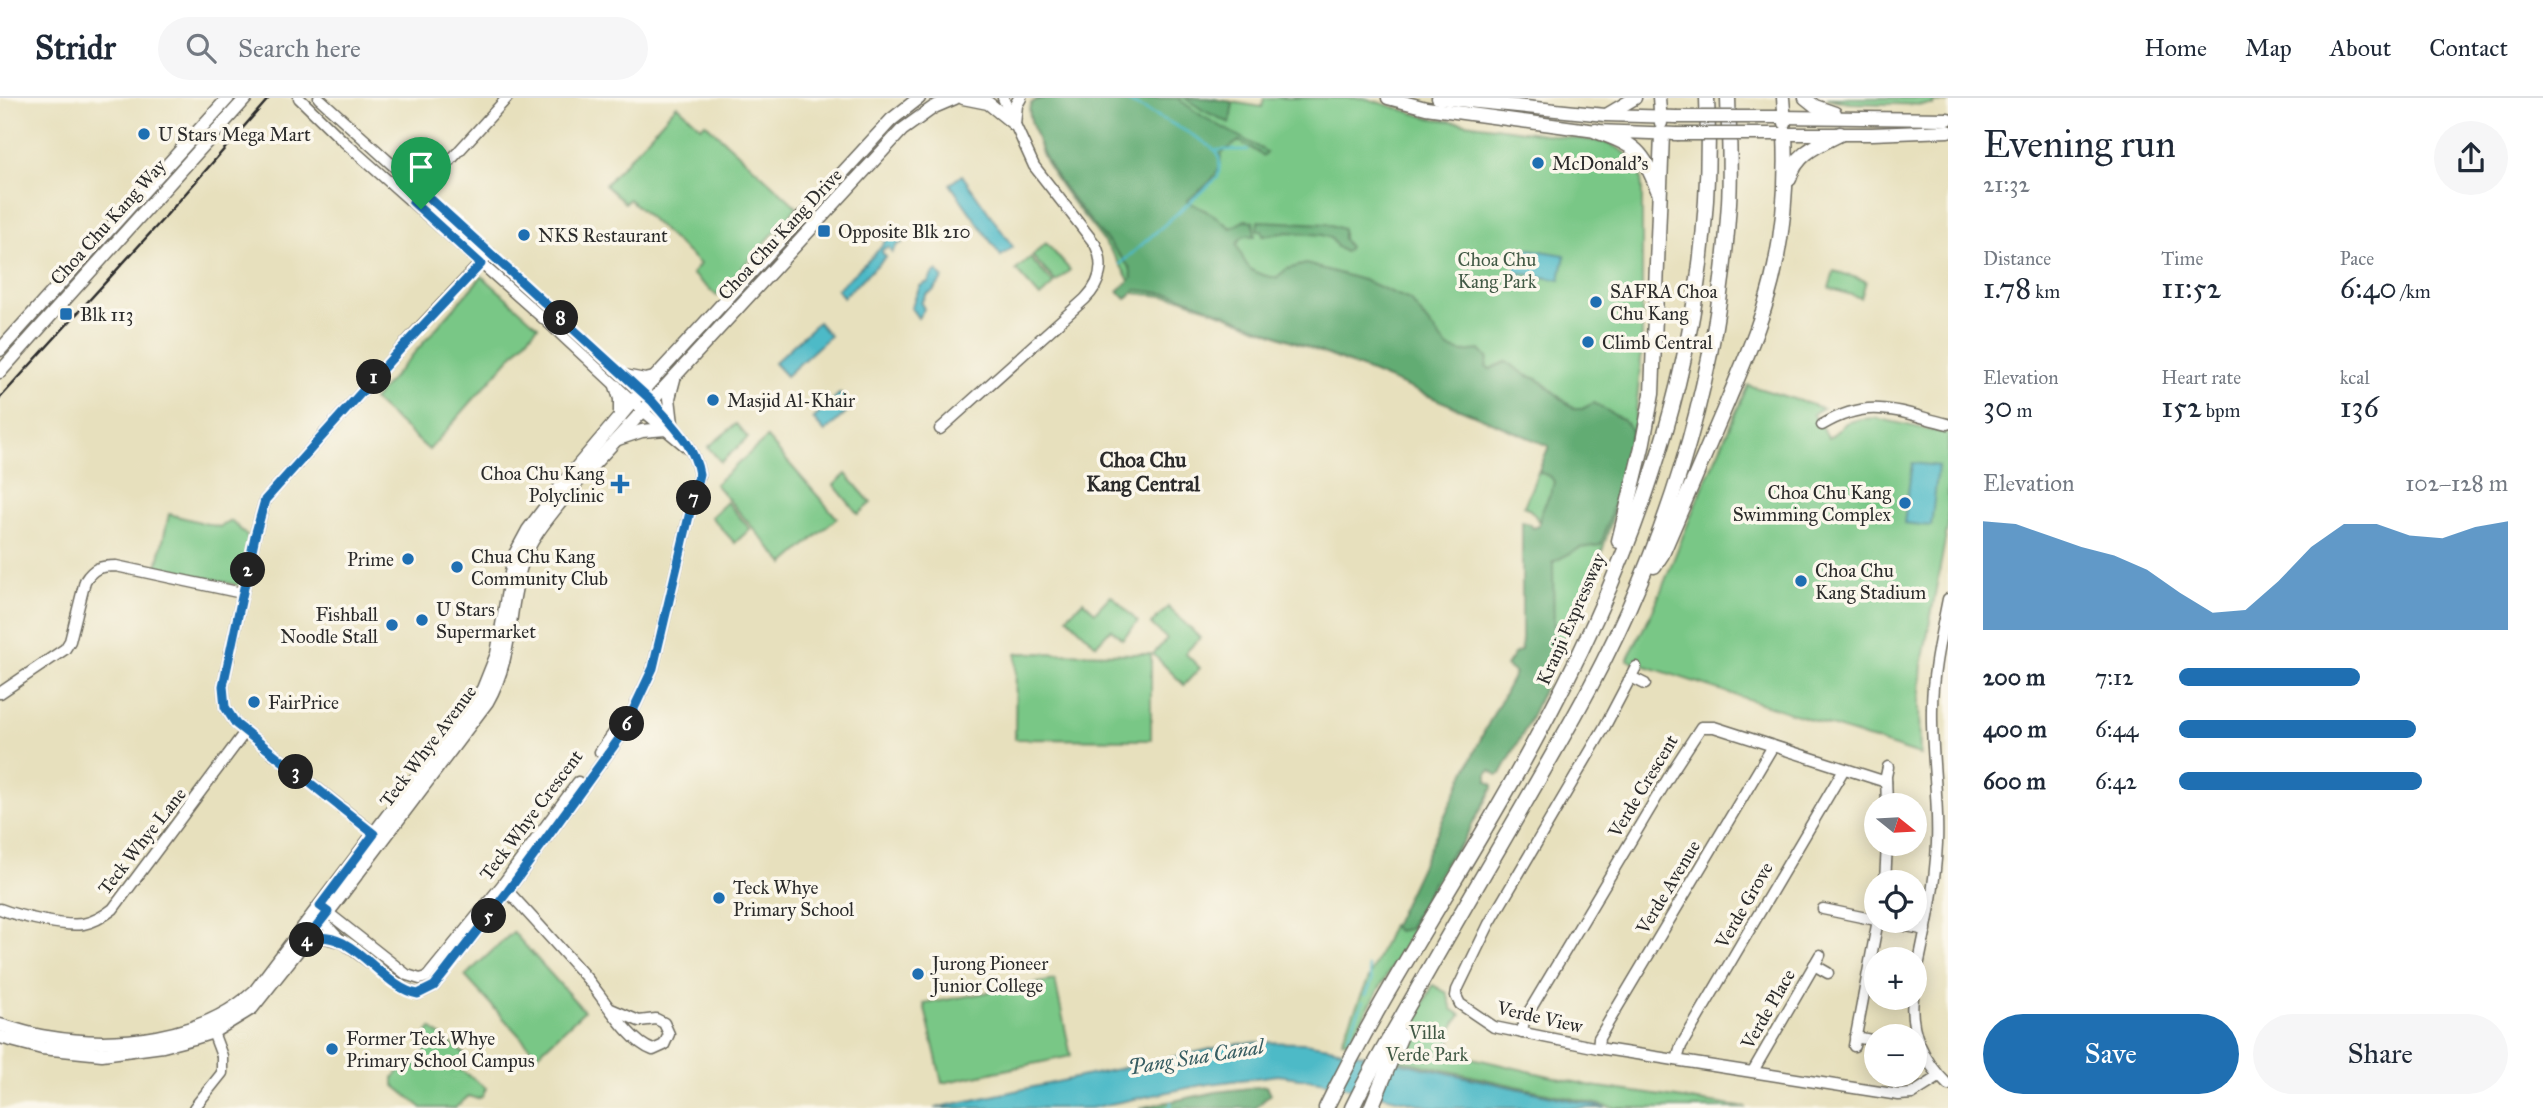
<!DOCTYPE html>
<html lang="en">
<head>
<meta charset="utf-8">
<style>
	:root { --surface:#fff; --page:#f6f6f7; --text:#1f2937; --muted:#747a83; --line:#e0e1e3; --accent:#1f6fb2 }
	body { margin:0; font-family:"IM FELL Great Primer",serif; background:var(--page); color:var(--text); height:100vh; display:flex; flex-direction:column; font-size:26px; white-space:nowrap }
	* { box-sizing:border-box; margin:0 }
	p { font-size:23px; color:var(--muted) }
	.icon { flex:none; width:38px; height:38px; fill:none; stroke:currentColor; stroke-width:2; stroke-linecap:round; stroke-linejoin:round }
	.map { position:relative; flex:1; overflow:hidden }
	.sheet { display:flex; flex-direction:column; background:var(--surface); width:595px }
	.sheet>* { flex:none }
	.needle { width:46px; rotate:108deg }
	.fabs { position:absolute; left:1864px; top:695px; display:grid; gap:14px }
	.fabs a { display:grid; place-items:center; width:63px; height:63px; border-radius:50%; background:var(--surface); box-shadow:0 4px 18px #0003; font-size:35px }
	.pin { position:absolute; display:grid; place-items:center; width:60px; height:60px; color:#fff; margin:-72px -30px; border-radius:50% 50% 50% 0; rotate:-45deg; box-shadow:0 0 7px #0007 }
	.pin .icon { rotate:45deg }
	.km { position:absolute; width:35px; height:35px; margin:-18px; border-radius:50%; background:#222; color:#fff; font-size:19px; line-height:35px; text-align:center }
	.round { display:grid; place-items:center; flex:none; width:74px; height:74px; border-radius:37px; background:var(--page) }
	.headline { display:flex; align-items:center; justify-content:space-between; height:119px; padding:0 35px }
	h1 { font-size:38px; font-weight:600; line-height:52px }
	.stats { display:grid; grid-template-columns:repeat(3,1fr); gap:10px; height:119px; padding:7px 35px }
	.stats div { display:grid; align-content:center }
	.stats b { font-size:30px; font-weight:600 }
	.stats small { font-size:19px; font-weight:400 }
	.stats p { font-size:19px }
	.chart { height:196px; padding:14px 35px }
	.chart p { display:flex; justify-content:space-between }
	.chart svg { width:100%; height:126px; margin-top:7px; fill:var(--accent); opacity:.7 }
	.cta { display:flex; gap:14px; margin-top:auto; padding:14px 35px }
	.cta a { flex:1; height:80px; border-radius:42px; background:var(--accent); color:#fff; font-size:28px; font-weight:600; line-height:80px; text-align:center }
	.cta a+a { background:var(--page); color:var(--text) }
	ul { padding:0 35px; list-style:none; font-size:23px }
	li { display:grid; grid-template-columns:112px 84px 1fr; align-items:center; height:52px }
	li i { height:18px; border-radius:9px; background:var(--accent) }
	header { display:flex; align-items:center; gap:42px; box-sizing:border-box; height:98px; padding:0 35px; background:var(--surface); border-bottom:2px solid var(--line) }
	header strong { font-size:33px }
	nav { display:flex; gap:38px; margin-inline-start:auto; font-size:24px }
	.search { width:490px; height:63px; background:var(--page); display:flex; align-items:center; gap:18px; box-sizing:border-box; padding:0 24px; border-radius:38px; color:var(--muted); font-size:26px }
	main { display:flex; flex:1; min-height:0 }
	.map>svg:first-child { display:block }
	.green { fill:#79c786; stroke:#527958; stroke-width:2 }
	.forest { fill:#62ac73; stroke:#466c4f; stroke-width:2 }
	.water { fill:#4dbac7; stroke:#3c7279; stroke-width:2 }
	.lines { fill:none; stroke-linecap:round; stroke-linejoin:round }
	.stream { stroke:#4dbac7; stroke-width:2.5 }
	.minor-casing { stroke:#6d6a5e; stroke-width:13 }
	.major-casing { stroke:#6d6a5e; stroke-width:15 }
	.highway-casing { stroke:#6d6a5e; stroke-width:17 }
	.minor { stroke:#fff; stroke-width:10 }
	.major { stroke:#fff; stroke-width:12 }
	.highway { stroke:#fff; stroke-width:14 }
	.rail { stroke:#2b2b2b; stroke-width:2.5 }
	.major-bridge-casing { stroke:#6d6a5e; stroke-width:15; stroke-linecap:butt }
	.major-bridge { stroke:#fff; stroke-width:12 }
	.route-casing { stroke:#fff; stroke-width:14 }
	.route { stroke:#1f6fb2; stroke-width:9 }
	.poi-dot { fill:#1f6fb2; stroke:#fbf7ec; stroke-width:2.5 }
	.labels { text-anchor:middle; dominant-baseline:central; stroke-width:7; stroke-linejoin:round; paint-order:stroke }
	.poi-label { font-size:19px; fill:#2b2b2b; stroke:#fbf7ec; text-anchor:start }
	.street-label { font-size:19px; fill:#2b2b2b; stroke:#fbf7ec }
	.park-label { font-size:19px; fill:#425a46; stroke:#fbf7ec }
	.neighbourhood-label { font-size:21px; font-weight:bold; fill:#2b2b2b; stroke:#fbf7ec }
	.water-label { font-size:21px; font-style:italic; fill:#375d62; stroke:#fbf7ec }
</style>
</head>
<body>
<header>
<strong>Stridr</strong>
<div class="search"><svg class="icon" aria-label="search" viewBox="0 0 24 24"><circle cx="10" cy="10" r="6"/><path d="M15 15l6 6"/></svg>Search here</div>
<nav><a>Home</a><a>Map</a><a>About</a><a>Contact</a></nav>
</header>
<main>
<div class="map">
<svg width="1948" height="1010" viewBox="0 0 1948 1010">
	<rect width="100%" height="100%" fill="#fbf7ec"/>
	<filter id="ink" filterUnits="userSpaceOnUse"><feTurbulence type="fractalNoise" baseFrequency=".0143" numOctaves="2"/><feDisplacementMap in="SourceGraphic" scale="14" xChannelSelector="R" yChannelSelector="G"/><feConvolveMatrix kernelMatrix="1 2 1 2 8 2 1 2 1" color-interpolation-filters="sRGB"/></filter>
	<filter id="wash" filterUnits="userSpaceOnUse"><feTurbulence type="fractalNoise" baseFrequency=".00686" numOctaves="4" result="noise"/><feDisplacementMap in="SourceGraphic" scale="28" xChannelSelector="R" yChannelSelector="G"/><feGaussianBlur stdDeviation="1.57" result="paint"/><feColorMatrix in="noise" values="0 0 0 0 0 0 0 0 0 0 0 0 0 0 0 0 0 1.4 0 .05"/><feComposite in="paint" operator="in"/></filter>
	<g filter="url(#wash)">
		<rect width="100%" height="100%" fill="#e7e0bd"/>
		<g class="green">
			<path d="M1037,0H1207L1262,9L1264,0H1364L1429,20L1603,44C1626,51 1641,64 1642,90V251L1635,324L1627,373L1600,460L1552,569L1517,620L1543,448C1540,431 1541,417 1524,408L1549,348L1369,273L1181,200L1134,195C1114,133 1016,71 1037,0Z"/>
			<polygon points="1827,0 1948,0 1948,5 1933,4 1933,7 1850,5"/>
			<polygon points="677,7 701,29 705,25 797,109 717,198 692,176 700,166 629,101 625,105 605,87"/>
			<polygon points="1046,145 1070,172 1056,184 1032,158"/>
			<polygon points="1030,160 1054,186 1040,199 1016,172"/>
			<polygon points="1834,173 1866,183 1861,200 1829,190"/>
			<polygon points="482,178 538,228 429,352 373,302"/>
			<polygon points="1748,287 1823,310 1813,316 1829,340 1846,325 1860,321 1876,320 1948,336 1948,427 1922,566 1919,606 1920,657 1627,562 1654,510 1699,398"/>
			<polygon points="736,326 748,340 721,364 708,349"/>
			<polygon points="767,340 837,420 784,466 715,386"/>
			<polygon points="846,376 871,405 858,416 834,387"/>
			<polygon points="727,404 750,431 735,445 711,419"/>
			<polygon points="169,416 219,429 232,423 256,447 246,489 157,469"/>
			<polygon points="1111,497 1138,524 1122,541 1111,531 1096,547 1067,519 1083,503 1095,514"/>
			<polygon points="1168,509 1200,540 1185,555 1200,570 1184,587 1153,556 1167,541 1151,526"/>
			<polygon points="1016,555 1151,556 1151,642 1015,641"/>
			<path d="M1462,745L1349,944L1342,942L1392,827L1397,833L1410,829C1423,803 1440,762 1462,745Z"/>
			<polygon points="513,834 584,913 537,957 465,878"/>
			<polygon points="1055,882 1071,958 942,985 924,906"/>
			<polygon points="1433,887 1447,895 1452,911 1461,917 1454,927 1449,948 1465,953 1464,958 1592,988 1747,1010 1614,1010 1395,961"/>
			<polygon points="431,930 467,958 458,970 486,990 482,999 477,1001 469,998 455,1010 422,1010 394,987 394,979 407,964 413,969 426,952 419,946"/>
		</g>
		<g class="forest">
			<path d="M1043,0H1177L1202,18L1267,54L1264,58L1239,43L1221,56C1220,82 1205,87 1187,103L1214,117L1231,130L1245,122L1253,123L1255,138C1245,137 1240,138 1237,147C1247,172 1250,175 1276,180L1287,171L1306,166L1363,182L1410,202L1448,250L1463,254L1480,252L1488,261L1486,268L1490,271L1506,264L1528,278L1538,281L1574,311H1582L1594,305L1623,322L1632,332L1624,374L1601,447L1580,450L1553,464L1554,543L1562,549L1527,628L1501,676L1497,677L1490,672L1487,676V683L1493,687V690L1462,745L1452,754L1438,775L1408,831L1397,833L1393,828L1484,634L1515,575L1506,568L1514,556L1521,552L1522,541V424L1530,426L1533,430L1539,428C1538,413 1551,400 1554,384L1551,379L1539,374L1549,348L1369,273L1177,197L1139,192H1135L1126,201L1118,193L1132,180L1130,170C1095,126 1049,84 1033,29C1031,23 1028,14 1030,8C1032,2 1038,2 1043,0Z"/>
			<polygon points="1185,0 1207,0 1233,4 1230,25 1204,13"/>
			<polygon points="1258,123 1328,126 1343,131 1343,141 1349,149 1345,154 1337,149 1331,140 1322,137 1288,134 1263,138 1262,133 1257,133"/>
			<polygon points="1266,988 1271,996 1255,1010 1139,1010 1216,994"/>
		</g>
		<g class="water">
			<polygon points="962,77 1013,149 1001,158 950,86"/>
			<polygon points="898,135 902,145 898,146 892,154 888,149 883,151 882,154 886,159 843,199 837,191 874,157 886,142"/>
			<polygon points="1518,149 1565,157 1560,182 1514,174"/>
			<polygon points="937,173 943,180 933,193 926,196 921,205 924,211 918,220 911,210 920,188 928,184 933,175"/>
			<polygon points="818,224 830,238 786,278 774,265"/>
			<polygon points="840,295 852,309 825,334 813,321"/>
			<polygon points="1912,365 1938,368 1931,428 1904,425"/>
			<polygon points="1252,944 1304,945 1329,949 1606,1010 1435,1010 1320,983 1278,977 1202,987 1091,1010 935,1010 1225,948"/>
		</g>
		<g class="lines">
			<g class="stream">
				<path d="M1120,0C1136,7 1212,44 1218,56C1221,63 1219,72 1218,79L1120,166"/>
				<polyline points="1217,52 1248,52"/>
				<polyline points="1366,897 1372,883 1368,868"/>
				<polyline points="1348,939 1363,904"/>
				<polyline points="1167,1010 1171,1009 1171,1004"/>
			</g>
		</g>
	</g>
	<g filter="url(#ink)">
		<g class="lines">
			<g class="minor-casing">
				<g id="minor">
					<polyline points="299,0 342,42 554,230 643,313 690,352"/>
					<polyline points="419,97 507,0"/>
					<path d="M1822,327C1870,298 1898,314 1948,326"/>
					<path d="M940,331L1085,201C1101,185 1105,166 1095,146L1034,68L1003,0"/>
					<polyline points="1636,569 1604,630 1489,826 1457,892 1456,898 1460,906 1494,929 1598,950 1899,997 1912,996 1939,979"/>
					<polyline points="1631,579 1645,586"/>
					<path d="M0,595L65,551L70,543L85,483C93,470 100,468 116,468L242,495"/>
					<polyline points="600,654 623,622"/>
					<polyline points="1887,707 1886,678 1888,669"/>
					<polyline points="380,740 236,626 225,609 223,588 255,438 265,402 420,229 490,155"/>
					<polyline points="1885,784 1887,746"/>
					<path d="M504,789C531,818 558,848 584,877C603,898 627,943 653,952L664,947L669,936L664,925L656,921L639,923L611,911"/>
					<polyline points="322,810 407,877 420,881 427,879 502,787 578,684"/>
					<path d="M0,811C18,818 64,829 83,826C94,824 104,818 113,811L245,634"/>
					<polyline points="1823,811 1876,822"/>
					<path d="M318,818L341,843L405,891L418,896L434,888L508,793L621,638L653,570L699,376C694,345 671,326 651,303L319,0"/>
					<polyline points="1877,822 1926,832"/>
					<polyline points="1814,867 1828,875"/>
					<path d="M1914,887C1924,840 1935,793 1937,745C1939,700 1931,656 1932,611C1932,574 1941,537 1948,501"/>
					<path d="M1913,900C1909,933 1924,964 1948,987"/>
					<polyline points="1522,935 1524,922 1673,672 1701,629 1714,629 1886,684"/>
					<polyline points="1855,939 1871,942"/>
					<polyline points="1854,948 1878,822"/>
					<polyline points="1598,950 1599,940 1773,648"/>
					<polyline points="1677,962 1681,948 1844,671"/>
					<polyline points="1753,973 1820,857"/>
					<polyline points="194,1010 222,975 222,958 211,929"/>
				</g>
			</g>
			<g class="major-casing">
				<g id="major">
					<polyline points="963,0 988,5 1014,26"/>
					<polyline points="1388,0 1426,10 1596,33 1677,36"/>
					<polyline points="1438,0 1605,17 1676,19"/>
					<polyline points="1659,0 1661,25"/>
					<polyline points="1783,0 1785,25"/>
					<polyline points="1805,0 1815,8 1835,15"/>
					<polyline points="1608,16 1635,0"/>
					<polyline points="1777,19 1948,21"/>
					<polyline points="1014,26 1016,7 1020,0"/>
					<polyline points="1779,36 1872,36 1948,33"/>
					<polyline points="0,252 228,0"/>
					<polyline points="0,274 246,0"/>
					<polyline points="624,278 645,282 654,280"/>
					<polyline points="616,288 620,301 620,320"/>
					<polyline points="672,326 669,300 674,281"/>
					<polyline points="618,341 642,333 666,331"/>
					<polyline points="306,842 322,838 341,843"/>
					<path d="M0,927C15,931 31,937 47,939C115,951 202,942 255,893L483,591L497,556L514,458L528,432L565,383L633,303L891,22L919,0"/>
					<path d="M0,939L42,950L102,956L163,948L194,940L213,934L252,910L336,804L487,604C514,557 506,514 522,465C531,437 552,416 569,393L902,32L934,9L955,0"/>
				</g>
			</g>
			<g class="highway-casing">
				<g id="highway">
					<path d="M1596,33C1637,48 1642,52 1658,92"/>
					<path d="M1789,81C1796,55 1818,47 1840,36"/>
					<polyline points="1619,443 1642,349 1652,296 1662,36"/>
					<path d="M1654,468L1662,456C1684,404 1707,352 1729,300C1747,257 1766,214 1775,169C1784,126 1787,79 1785,36"/>
					<path d="M1326,1010C1387,884 1467,769 1533,646C1643,446 1717,231 1707,0"/>
					<path d="M1352,1010C1371,970 1394,933 1416,894C1468,802 1523,710 1575,617C1663,460 1719,285 1729,105C1731,70 1729,35 1728,0"/>
					<polyline points="1371,1010 1401,937"/>
				</g>
			</g>
			<use href="#minor" class="minor"/>
			<use href="#major" class="major"/>
			<use href="#highway" class="highway"/>
			<polyline class="rail" points="0,300 165,119 269,0"/>
			<g class="major-bridge-casing">
				<g id="major-bridge">
					<polyline points="1676,19 1777,19"/>
					<polyline points="1677,36 1779,36"/>
				</g>
			</g>
			<use href="#major-bridge" class="major-bridge"/>
		</g>
	</g>
	<g class="lines" filter="url(#ink)">
		<g class="route-casing">
			<path id="route" d="M422,93L652,303C671,326 694,345 699,376L653,570L621,638L508,793L446,873L434,888L418,896C380,890 352,825 306,842L328,814L320,808L374,736L236,626L225,609L223,588L255,438L265,402L395,257L481,166L413,104Z"/>
		</g>
		<use href="#route" class="route"/>
	</g>
	<g class="poi-dot">
		<circle cx="144" cy="36" r="7"/>
		<circle cx="1538" cy="65" r="7"/>
		<rect x="817" y="126" width="14" height="14" rx="3.5"/>
		<circle cx="524" cy="137" r="7"/>
		<circle cx="1596" cy="204" r="7"/>
		<rect x="59" y="209" width="14" height="14" rx="3.5"/>
		<circle cx="1588" cy="244" r="7"/>
		<circle cx="713" cy="302" r="7"/>
		<path d="M616.5 375.5h7v7h7v7h-7v7h-7v-7h-7v-7h7z"/>
		<circle cx="1905" cy="405" r="7"/>
		<circle cx="408" cy="461" r="7"/>
		<circle cx="457" cy="469" r="7"/>
		<circle cx="1801" cy="483" r="7"/>
		<circle cx="422" cy="522" r="7"/>
		<circle cx="392" cy="527" r="7"/>
		<circle cx="254" cy="604" r="7"/>
		<circle cx="719" cy="800" r="7"/>
		<circle cx="918" cy="876" r="7"/>
		<circle cx="332" cy="951" r="7"/>
	</g>
	<g class="labels">
		<g class="poi-label">
			<text x="158" y="36">U Stars Mega Mart</text>
			<text x="1552" y="65">McDonald's</text>
			<text x="838" y="133">Opposite Blk 210</text>
			<text x="538" y="137">NKS Restaurant</text>
			<text x="1610" y="193">SAFRA Choa<tspan x="1610" dy="22">Chu Kang</tspan></text>
			<text x="80" y="216">Blk 113</text>
			<text x="1602" y="244">Climb Central</text>
			<text x="727" y="302">Masjid Al-Khair</text>
			<text x="604" y="375" text-anchor="end">Choa Chu Kang<tspan x="604" dy="22">Polyclinic</tspan></text>
			<text x="1891" y="394" text-anchor="end">Choa Chu Kang<tspan x="1891" dy="22">Swimming Complex</tspan></text>
			<text x="471" y="458">Chua Chu Kang<tspan x="471" dy="22">Community Club</tspan></text>
			<text x="394" y="461" text-anchor="end">Prime</text>
			<text x="1815" y="472">Choa Chu<tspan x="1815" dy="22">Kang Stadium</tspan></text>
			<text x="436" y="511">U Stars<tspan x="436" dy="22">Supermarket</tspan></text>
			<text x="378" y="516" text-anchor="end">Fishball<tspan x="378" dy="22">Noodle Stall</tspan></text>
			<text x="268" y="604">FairPrice</text>
			<text x="733" y="789">Teck Whye<tspan x="733" dy="22">Primary School</tspan></text>
			<text x="932" y="865">Jurong Pioneer<tspan x="932" dy="22">Junior College</tspan></text>
			<text x="346" y="940">Former Teck Whye<tspan x="346" dy="22">Primary School Campus</tspan></text>
		</g>
		<g class="street-label">
			<text transform="translate(108 124) rotate(-48)">Choa Chu Kang Way</text>
			<text transform="translate(780 136) rotate(-47)">Choa Chu Kang Drive</text>
			<text transform="translate(1571 521) rotate(-66)">Kranji Expressway</text>
			<text transform="translate(428 648) rotate(-53)">Teck Whye Avenue</text>
			<text transform="translate(1643 688) rotate(-59)">Verde Crescent</text>
			<text transform="translate(531 717) rotate(-53)">Teck Whye Crescent</text>
			<text transform="translate(142 743) rotate(-52)">Teck Whye Lane</text>
			<text transform="translate(1668 789) rotate(-59)">Verde Avenue</text>
			<text transform="translate(1744 807) rotate(-60)">Verde Grove</text>
			<text transform="translate(1768 911) rotate(-60)">Verde Place</text>
			<text transform="translate(1540 919) rotate(13)">Verde View</text>
		</g>
		<g class="park-label">
			<text x="1497" y="161">Choa Chu<tspan x="1497" dy="22">Kang Park</tspan></text>
			<text x="1427" y="934">Villa<tspan x="1427" dy="22">Verde Park</tspan></text>
		</g>
		<g class="neighbourhood-label">
			<text x="1143" y="362">Choa Chu<tspan x="1143" dy="24">Kang Central</tspan></text>
		</g>
		<g class="water-label">
			<text transform="translate(1196 959) rotate(-9)">Pang Sua Canal</text>
		</g>
	</g>
</svg>
<div class="fabs">
<a><svg class="needle" viewBox="-14 -14 28 28"><path d="M0-13l5 13h-10z" fill="#e53935"/><path d="M0 13l5-13h-10z" fill="#747a83"/></svg></a>
<a><svg class="icon" aria-label="locate" viewBox="0 0 24 24"><circle cx="12" cy="12" r="6"/><path d="M12 2v4M12 18v4M2 12h4M18 12h4"/></svg></a>
<a>+</a>
<a>−</a>
</div>
<div class="pin" style="left:421px;top:111px;background:#1e9e55"><svg class="icon" aria-label="arrive" viewBox="0 0 24 24"><path d="M6 21V4h12l-3 4 3 4H6"/></svg></div>
<b class="km" style="left:374px;top:279px">1</b>
<b class="km" style="left:248px;top:472px">2</b>
<b class="km" style="left:296px;top:674px">3</b>
<b class="km" style="left:307px;top:842px">4</b>
<b class="km" style="left:489px;top:818px">5</b>
<b class="km" style="left:627px;top:626px">6</b>
<b class="km" style="left:694px;top:400px">7</b>
<b class="km" style="left:561px;top:220px">8</b>
</div>
<section class="sheet">
<div class="headline"><div><h1>Evening run</h1><p>21:32</p></div><a class="round"><svg class="icon" aria-label="share" viewBox="0 0 24 24"><path d="M12 15V3M7 8l5-5 5 5M5 13v7h14v-7"/></svg></a></div>
<div class="stats">
<div><p>Distance</p><b>1.78<small> km</small></b></div>
<div><p>Time</p><b>11:52</b></div>
<div><p>Pace</p><b>6:40<small> /km</small></b></div>
</div>
<div class="stats">
<div><p>Elevation</p><b>30<small> m</small></b></div>
<div><p>Heart rate</p><b>152<small> bpm</small></b></div>
<div><p>kcal</p><b>136</b></div>
</div>
<div class="chart"><p><span>Elevation</span>102–128 m</p>
<svg viewBox="0 0 160 44" preserveAspectRatio="none"><path d="M0 44V6L10 7L20 11L30 15L40 18L50 23L60 31L70 38L80 37L90 27L100 15L110 7L120 7L130 11L140 12L150 8L160 6V44z"/></svg>
</div>
<ul>
<li><b>200 m</b>7:12<i style="width:55%"></i></li>
<li><b>400 m</b>6:44<i style="width:72%"></i></li>
<li><b>600 m</b>6:42<i style="width:74%"></i></li>
</ul>
<div class="cta"><a>Save</a><a>Share</a></div>
</section>
</main>
</body>
</html>
